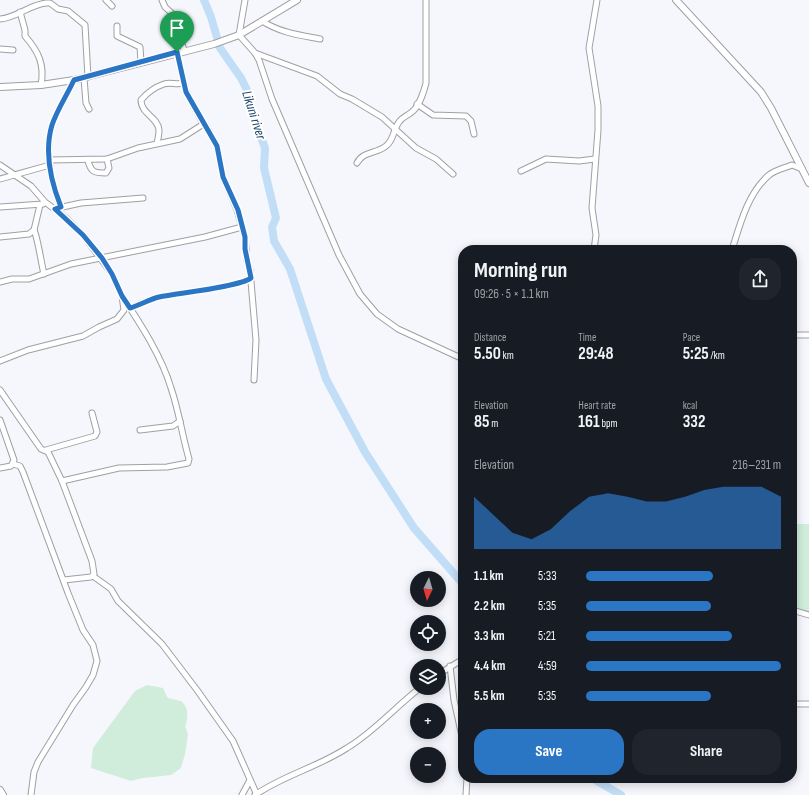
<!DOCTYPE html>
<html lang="en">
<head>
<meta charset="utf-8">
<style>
	:root { --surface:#171b24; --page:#20242c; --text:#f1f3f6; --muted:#9ea1a6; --accent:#2b75c5 }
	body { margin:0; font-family:"Sofia Sans Condensed",sans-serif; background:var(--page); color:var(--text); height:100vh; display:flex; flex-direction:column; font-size:15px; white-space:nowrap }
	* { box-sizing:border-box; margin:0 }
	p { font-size:13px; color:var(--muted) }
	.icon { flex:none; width:22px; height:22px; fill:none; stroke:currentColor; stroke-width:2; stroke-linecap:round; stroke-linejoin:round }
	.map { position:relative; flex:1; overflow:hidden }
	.side { position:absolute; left:458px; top:245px; width:339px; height:538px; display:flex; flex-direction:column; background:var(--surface); border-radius:16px; box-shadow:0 2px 10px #0003 }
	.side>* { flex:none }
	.needle { width:26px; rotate:185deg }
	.controls { position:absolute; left:410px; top:571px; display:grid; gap:8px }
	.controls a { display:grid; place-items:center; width:36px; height:36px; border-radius:50%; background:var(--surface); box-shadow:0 2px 10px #0003; font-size:20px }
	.pin { position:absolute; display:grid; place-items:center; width:34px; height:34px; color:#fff; margin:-41px -17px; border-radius:50% 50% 50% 0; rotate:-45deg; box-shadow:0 0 4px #0007 }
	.pin .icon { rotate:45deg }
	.round { display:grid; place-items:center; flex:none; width:42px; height:42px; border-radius:16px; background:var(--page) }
	.headline { display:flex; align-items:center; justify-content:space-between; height:68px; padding:0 16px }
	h1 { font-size:22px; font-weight:700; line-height:30px }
	.figures { display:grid; grid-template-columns:repeat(3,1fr); gap:6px; height:68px; padding:4px 16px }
	.figures div { display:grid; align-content:center }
	.figures b { font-size:17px; font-weight:700 }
	.figures small { font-size:11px; font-weight:400 }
	.figures p { font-size:11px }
	.chart { height:112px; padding:8px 16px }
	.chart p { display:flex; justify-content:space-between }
	.chart svg { width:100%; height:72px; margin-top:4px; fill:var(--accent); opacity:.7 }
	.cta { display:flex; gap:8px; margin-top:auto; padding:8px 16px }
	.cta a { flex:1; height:46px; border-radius:16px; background:var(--accent); color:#fff; font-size:16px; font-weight:700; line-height:46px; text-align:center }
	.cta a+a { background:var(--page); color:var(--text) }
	ul { padding:0 16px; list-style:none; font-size:13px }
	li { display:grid; grid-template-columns:64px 48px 1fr; align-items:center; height:30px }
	li i { height:10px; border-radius:5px; background:var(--accent) }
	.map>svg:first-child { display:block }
	.green { fill:#cfedda }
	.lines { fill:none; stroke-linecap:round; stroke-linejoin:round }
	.river { stroke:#c2def7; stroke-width:8 }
	.minor-casing { stroke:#9f9fa5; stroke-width:7 }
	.tertiary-casing { stroke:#9f9fa5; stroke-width:8 }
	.minor { stroke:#fff; stroke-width:5 }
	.tertiary { stroke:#fff; stroke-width:6 }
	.route-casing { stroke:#fff; stroke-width:8 }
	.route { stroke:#2b75c5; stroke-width:5 }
	.labels { text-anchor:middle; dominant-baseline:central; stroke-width:4; stroke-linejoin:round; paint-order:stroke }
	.water-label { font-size:14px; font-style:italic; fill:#1f496c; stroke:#fff }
</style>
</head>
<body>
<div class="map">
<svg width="809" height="795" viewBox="0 0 809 795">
	<rect width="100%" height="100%" fill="#f6f7fd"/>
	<g class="green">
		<polygon points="792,524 809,524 809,613 792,608"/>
		<path d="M147,685L163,688L167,697C171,700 178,699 182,702C189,708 188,719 185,726L188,734L185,754L181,768L171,775L143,778L131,781L91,768L93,748L135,691Z"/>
	</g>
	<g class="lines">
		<g class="river">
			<polyline points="204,0 211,17 220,48 241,78 248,92 251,111 265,148 264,168 276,218 272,227 274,241 290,269 326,379 365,452 414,528 463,584"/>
			<polyline points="592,778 621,795"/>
		</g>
		<g class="minor-casing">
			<g id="minor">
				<polyline points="106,0 112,6"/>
				<polyline points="162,0 165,7 175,16 179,25 178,33 184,50"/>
				<polyline points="245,0 239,35 255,53 259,60 272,99 339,255 360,294 377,314 398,329 463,359"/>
				<path d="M20,12L25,30V36C38,51 45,64 41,85"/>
				<path d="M0,19C16,18 29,5 46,3H50L58,9L68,11L85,25L88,77"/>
				<path d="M262,21C281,33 299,35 320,39"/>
				<polyline points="117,26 117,36 140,47 141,62"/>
				<polyline points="0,49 13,50"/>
				<polyline points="177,52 186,91 204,125"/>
				<polyline points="255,53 317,76 340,94 352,99 382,117 416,148 436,159 453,174"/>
				<polyline points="84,78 86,103 89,109"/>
				<polyline points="417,104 433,115 466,116 471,121 474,134"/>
				<path d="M157,143C158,139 159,134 159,130C158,117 141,114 141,100C147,93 155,87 164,84C170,82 177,85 183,83"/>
				<polyline points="49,160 107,159 138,148 180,139 202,125 206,126 217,146 223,177 237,210 245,237 247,261 250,270 256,340 254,380"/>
				<path d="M88,161C91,172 94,173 106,173L109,168L107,159"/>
				<path d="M357,163C363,151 376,154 386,146C394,140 393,130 399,122C403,116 408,116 413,111C419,106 424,91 426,83V0"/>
				<polyline points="0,165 31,186 45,202 65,217 83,235 112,274 122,296 124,310 117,319 99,327 83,336 28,350 0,361"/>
				<polyline points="521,171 546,159 579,161 595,159"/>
				<polyline points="0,179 50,165"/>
				<polyline points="0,207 43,204"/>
				<path d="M61,207C51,182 44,152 52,125C57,110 67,95 74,80"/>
				<polyline points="58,208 81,203 143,198"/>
				<path d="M34,230C38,239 41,262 44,274"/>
				<polyline points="0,237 29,234 34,230 40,205"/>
				<polyline points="594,250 596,235 592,208 598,130 598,106 589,48 597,0"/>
				<path d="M732,250C740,224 748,193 769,175C775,170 785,168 792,165L802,169"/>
				<polyline points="0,282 12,279 29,279 71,264 205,237 242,227"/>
				<path d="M130,308C140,304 150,299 159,297C178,293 239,287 251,278"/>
				<polyline points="792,335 809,335"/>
				<path d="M0,390L41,449L48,452L62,481L119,468L167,467L188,463L189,459C182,435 179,411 171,388C162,357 140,323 122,296"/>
				<polyline points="0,420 14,460 11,466 0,468"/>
				<polyline points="140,430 173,426 180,421"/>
				<polyline points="46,450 95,436 97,432 92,413"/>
				<polyline points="13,464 20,466 23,472 68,593 83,630 93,645 97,661 93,675 86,687 73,705 38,762 34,772 31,795"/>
				<polyline points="62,481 92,561 94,574 91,577 64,580"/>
				<polyline points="93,576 111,589 118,601 162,644 197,690 233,741 257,795"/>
				<polyline points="792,610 809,615"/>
				<polyline points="450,666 454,700 463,741"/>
				<polyline points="439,674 463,659"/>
				<polyline points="792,704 809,704"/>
				<polyline points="242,795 250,780"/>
				<path d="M255,795C284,775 318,767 347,748C374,732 395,707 420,688"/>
				<polyline points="466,795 467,778"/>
			</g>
		</g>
		<g class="tertiary-casing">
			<g id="tertiary">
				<polyline points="676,0 761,92 771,108 809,183"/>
				<polyline points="0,87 41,85 74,80 214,44 239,35 297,0"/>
				<polyline points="0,790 3,795"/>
			</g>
		</g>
		<use href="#minor" class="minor"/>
		<use href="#tertiary" class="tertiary"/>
	</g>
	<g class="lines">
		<g class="route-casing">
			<path id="route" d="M177,52L186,92L217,146L223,177L238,210L245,237V249L251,278C239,287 178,293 159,297C150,299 140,305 130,308L122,296L112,274L102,258L83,235L55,209L61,207C51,182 44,152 52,125C57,110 67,95 74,80Z"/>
		</g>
		<use href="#route" class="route"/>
	</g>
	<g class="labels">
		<g class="water-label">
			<text transform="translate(254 115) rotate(72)">Likuni river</text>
		</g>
	</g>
</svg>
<div class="controls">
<a><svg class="needle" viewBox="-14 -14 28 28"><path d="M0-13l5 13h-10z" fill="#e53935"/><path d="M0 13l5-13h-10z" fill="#9ea1a6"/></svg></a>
<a><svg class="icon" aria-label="locate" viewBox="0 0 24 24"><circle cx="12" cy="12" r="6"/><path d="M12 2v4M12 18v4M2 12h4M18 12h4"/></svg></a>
<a><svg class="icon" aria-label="layers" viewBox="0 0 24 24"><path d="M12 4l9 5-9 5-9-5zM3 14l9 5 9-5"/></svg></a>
<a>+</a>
<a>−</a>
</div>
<div class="pin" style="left:177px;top:52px;background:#1e9e55"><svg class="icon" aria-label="arrive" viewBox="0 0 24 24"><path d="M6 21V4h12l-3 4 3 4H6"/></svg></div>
<section class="side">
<div class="headline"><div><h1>Morning run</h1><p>09:26 · 5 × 1.1 km</p></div><a class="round"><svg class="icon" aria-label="share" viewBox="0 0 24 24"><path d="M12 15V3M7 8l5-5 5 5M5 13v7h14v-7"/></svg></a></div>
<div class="figures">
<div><p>Distance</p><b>5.50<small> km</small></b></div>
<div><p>Time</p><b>29:48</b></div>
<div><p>Pace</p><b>5:25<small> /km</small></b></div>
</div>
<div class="figures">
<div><p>Elevation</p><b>85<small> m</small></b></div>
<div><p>Heart rate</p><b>161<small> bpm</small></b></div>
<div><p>kcal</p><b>332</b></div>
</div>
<div class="chart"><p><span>Elevation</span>216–231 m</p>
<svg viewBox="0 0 160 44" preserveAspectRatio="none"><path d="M0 44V12L10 23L20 34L30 38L40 32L50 21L60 12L70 10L80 12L90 15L100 15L110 12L120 8L130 6L140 6L150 6L160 12V44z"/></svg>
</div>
<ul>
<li><b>1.1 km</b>5:33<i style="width:65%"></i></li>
<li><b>2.2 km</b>5:35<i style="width:64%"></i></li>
<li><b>3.3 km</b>5:21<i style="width:75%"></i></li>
<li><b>4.4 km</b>4:59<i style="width:100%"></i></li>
<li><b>5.5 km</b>5:35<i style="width:64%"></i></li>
</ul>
<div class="cta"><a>Save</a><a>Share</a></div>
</section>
</div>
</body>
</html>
